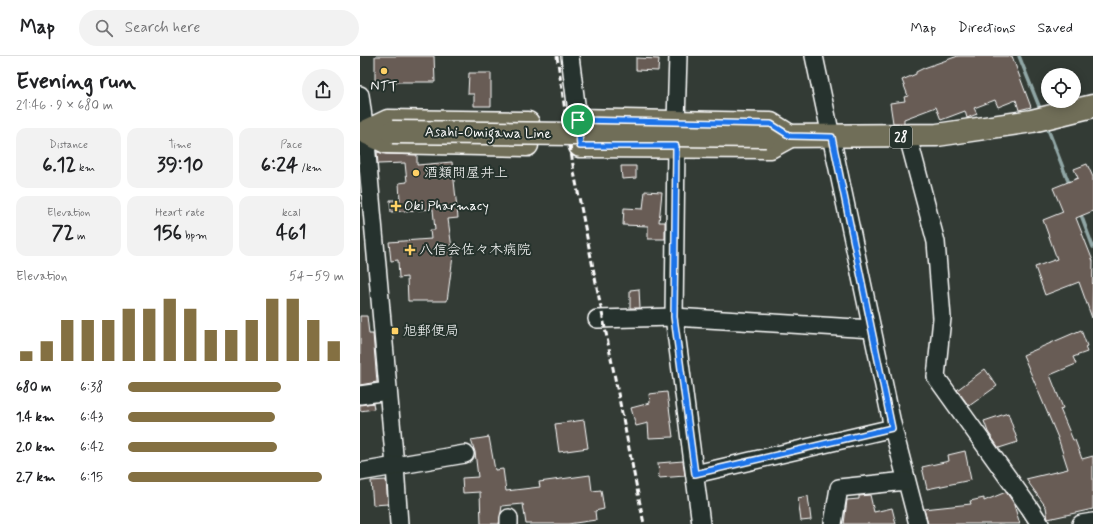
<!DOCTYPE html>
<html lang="en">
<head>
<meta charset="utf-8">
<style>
	:root { --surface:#fff; --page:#f2f2f2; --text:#202124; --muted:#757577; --line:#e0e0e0; --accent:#847042 }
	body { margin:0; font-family:Mynerve,"Klee One",sans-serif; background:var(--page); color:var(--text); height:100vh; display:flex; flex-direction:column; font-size:15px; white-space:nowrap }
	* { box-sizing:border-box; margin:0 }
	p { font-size:13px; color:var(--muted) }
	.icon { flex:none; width:22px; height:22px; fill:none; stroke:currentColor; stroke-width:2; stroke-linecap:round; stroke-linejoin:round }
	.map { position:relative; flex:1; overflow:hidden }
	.side { display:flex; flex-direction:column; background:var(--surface); width:360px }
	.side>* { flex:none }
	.buttons { position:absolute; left:681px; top:12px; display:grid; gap:8px }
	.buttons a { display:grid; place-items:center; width:40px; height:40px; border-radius:50%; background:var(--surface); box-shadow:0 2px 10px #0003; font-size:20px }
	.pin { position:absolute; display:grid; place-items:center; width:34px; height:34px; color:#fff; margin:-17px; border:2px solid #fff; border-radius:50%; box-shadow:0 1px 4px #0007 }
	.round { display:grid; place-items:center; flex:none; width:42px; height:42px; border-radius:21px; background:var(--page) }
	.headline { display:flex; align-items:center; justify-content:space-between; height:68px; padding:0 16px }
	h1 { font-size:22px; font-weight:800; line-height:30px }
	.stats { display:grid; grid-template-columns:repeat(3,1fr); gap:6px; height:68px; padding:4px 16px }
	.stats div { display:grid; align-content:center; border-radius:10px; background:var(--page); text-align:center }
	.stats b { font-size:20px; font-weight:800 }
	.stats small { font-size:11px; font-weight:400 }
	.stats p { font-size:11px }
	.chart { height:112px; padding:8px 16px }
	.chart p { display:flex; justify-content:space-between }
	.chart svg { width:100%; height:72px; margin-top:4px; stroke:var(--accent); stroke-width:6 }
	ul { padding:0 16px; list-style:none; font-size:13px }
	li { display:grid; grid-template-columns:64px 48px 1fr; align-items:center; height:30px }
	li i { height:10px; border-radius:5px; background:var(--accent) }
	header { display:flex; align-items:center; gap:24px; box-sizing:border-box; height:56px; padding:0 20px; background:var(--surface); border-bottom:1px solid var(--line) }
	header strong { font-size:19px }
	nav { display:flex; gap:22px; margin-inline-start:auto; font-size:14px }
	.search { width:280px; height:36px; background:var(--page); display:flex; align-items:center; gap:10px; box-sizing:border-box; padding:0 14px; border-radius:22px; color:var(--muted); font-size:15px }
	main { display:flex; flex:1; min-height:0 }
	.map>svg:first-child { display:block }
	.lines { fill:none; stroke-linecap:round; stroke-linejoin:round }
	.stream { stroke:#91a7a6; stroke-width:3.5 }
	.building { fill:#675c55; stroke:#fff }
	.minor-casing { stroke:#fff; stroke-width:20 }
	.major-casing { stroke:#fff; stroke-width:25 }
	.minor { stroke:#26332d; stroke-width:17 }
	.major { stroke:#706e59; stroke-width:22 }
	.rail { stroke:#fff; stroke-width:3; stroke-dasharray:6 3; stroke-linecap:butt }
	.major-bridge-casing { stroke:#fff; stroke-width:25; stroke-linecap:butt }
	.major-bridge { stroke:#706e59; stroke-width:22 }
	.route-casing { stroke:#fff; stroke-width:8 }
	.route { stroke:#1a73e8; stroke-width:5 }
	.poi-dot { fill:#ffd166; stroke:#26332d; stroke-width:1.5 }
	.labels { text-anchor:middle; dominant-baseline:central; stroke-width:4; stroke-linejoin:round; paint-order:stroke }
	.shield { fill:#26332d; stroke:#bec2c0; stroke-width:1 }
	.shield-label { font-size:13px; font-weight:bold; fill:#fff }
	.poi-label { font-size:14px; fill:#fff; stroke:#26332d; text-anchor:start }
	.street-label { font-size:14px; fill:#fff; stroke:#26332d }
</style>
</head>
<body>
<header>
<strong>Map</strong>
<div class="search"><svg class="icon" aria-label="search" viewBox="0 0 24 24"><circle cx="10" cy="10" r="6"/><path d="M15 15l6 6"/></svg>Search here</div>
<nav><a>Map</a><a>Directions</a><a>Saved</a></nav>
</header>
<main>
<section class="side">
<div class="headline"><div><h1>Evening run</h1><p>21:46 · 9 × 680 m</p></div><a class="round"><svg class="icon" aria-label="share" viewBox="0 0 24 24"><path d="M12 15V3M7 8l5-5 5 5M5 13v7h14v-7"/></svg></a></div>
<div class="stats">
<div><p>Distance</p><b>6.12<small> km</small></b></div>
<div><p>Time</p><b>39:10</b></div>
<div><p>Pace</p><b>6:24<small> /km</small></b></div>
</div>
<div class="stats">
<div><p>Elevation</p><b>72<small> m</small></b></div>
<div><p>Heart rate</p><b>156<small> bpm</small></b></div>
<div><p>kcal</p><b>461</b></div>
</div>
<div class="chart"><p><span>Elevation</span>54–59 m</p>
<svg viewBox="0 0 160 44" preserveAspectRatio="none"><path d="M5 44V38M15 44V32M25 44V19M35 44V19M45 44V19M55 44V12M65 44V12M75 44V6M85 44V12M95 44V25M105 44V25M115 44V19M125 44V6M135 44V6M145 44V19M155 44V32"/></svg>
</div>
<ul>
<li><b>680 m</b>6:38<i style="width:71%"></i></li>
<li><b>1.4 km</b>6:43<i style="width:68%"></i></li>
<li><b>2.0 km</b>6:42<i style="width:69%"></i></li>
<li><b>2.7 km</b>6:15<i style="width:90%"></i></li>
</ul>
</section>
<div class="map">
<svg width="733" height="468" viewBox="0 0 733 468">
	<rect width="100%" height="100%" fill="#333b35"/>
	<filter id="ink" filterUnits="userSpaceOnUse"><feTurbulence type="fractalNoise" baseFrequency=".025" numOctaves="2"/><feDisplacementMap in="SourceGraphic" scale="8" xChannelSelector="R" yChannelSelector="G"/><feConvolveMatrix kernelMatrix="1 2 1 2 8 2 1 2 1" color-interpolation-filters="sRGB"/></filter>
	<g filter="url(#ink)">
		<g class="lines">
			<g class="stream">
				<polyline points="659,0 681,55"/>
				<polyline points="686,68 710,130"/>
				<polyline points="720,156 733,191"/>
			</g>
		</g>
		<g class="building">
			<polygon points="15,0 74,0 75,26 15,26"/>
			<polygon points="598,0 652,0 671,51 659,54 656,44 638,51 635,44 614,52 617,58 607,62 605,55 581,64 576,51 544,63 544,67 533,67 530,47 545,45 544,41 548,40 542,24 556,18 556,16 564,12"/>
			<polygon points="276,2 299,3 298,15 276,14"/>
			<polygon points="109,17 131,17 131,50 114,50 114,38 108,38"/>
			<polygon points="17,96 26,98 57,99 57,109 92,106 98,162 88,163 93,200 87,245 48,245 47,221 39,222 38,204 31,205 29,186 71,183 70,174 75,174 73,153 31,156 30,144 40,144 39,127 47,126 45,107 18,108"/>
			<polygon points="727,108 733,121 733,155 716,162 733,205 732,262 719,226 685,239 675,211 697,203 683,164 703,156 693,132 718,122 714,113"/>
			<polygon points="261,110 276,110 276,122 262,123"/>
			<polygon points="285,135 302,136 299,166 305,166 305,183 288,183 288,170 263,169 264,152 283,153"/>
			<polygon points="279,233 280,252 270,252 270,234"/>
			<polygon points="0,260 7,260 9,278 13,278 17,326 0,329"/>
			<polygon points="721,274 727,290 725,291 727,296 713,301 716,308 690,319 703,352 700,353 713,384 715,384 722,403 733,400 733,453 688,463 686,451 666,423 708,413 698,382 663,299"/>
			<polygon points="625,313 637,330 609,350 597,334"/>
			<polygon points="307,336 313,381 289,382 288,367 276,370 271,352 290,347 289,338"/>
			<polygon points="13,347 14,353 0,355 0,349"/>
			<polygon points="648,357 658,386 639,392 628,376 624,365"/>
			<polygon points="224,364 228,392 199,396 195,368"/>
			<polygon points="129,381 135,414 143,413 146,435 180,431 179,426 230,419 232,435 241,434 244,453 235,455 236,464 208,468 166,468 163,448 142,450 139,468 121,468 120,436 103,437 102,422 118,421 115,396 111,384"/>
			<polygon points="605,395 611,424 567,433 562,411 589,405 588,399"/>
			<polygon points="323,405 325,420 299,422 298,407"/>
			<polygon points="26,424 28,448 13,449 11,425"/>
			<polygon points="646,436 653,446 660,468 568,468 564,453 611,448 610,445 624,442 624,445"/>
			<polygon points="510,439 514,456 532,452 536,468 484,468 487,444 499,443 499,440"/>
			<polygon points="448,440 451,464 441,465 438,442"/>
		</g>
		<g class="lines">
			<g class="minor-casing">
				<g id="minor">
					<polyline points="210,0 218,64"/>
					<polyline points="454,0 533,372 558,468"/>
					<polyline points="0,39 5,76 35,410 39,468"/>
					<polyline points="316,66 318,0"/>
					<polyline points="548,81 576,186 582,262 576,321 669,451 680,468"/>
					<polyline points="316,90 314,261 341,468"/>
					<polyline points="237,263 314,261 512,273"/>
					<polyline points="0,339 28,335"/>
					<polyline points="0,416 105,398"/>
					<polyline points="335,418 533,372"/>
					<polyline points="149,468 149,462"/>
					<polyline points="473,468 479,432 546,425"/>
					<polyline points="721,468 733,466"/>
				</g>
			</g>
			<g class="major-casing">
				<g id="major">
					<polygon points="218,64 411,68 430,80 410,91 220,90"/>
					<polygon points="28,65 168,67 167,89 26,86 5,76"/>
					<polyline points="415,80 577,79 672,65 733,50"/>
				</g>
			</g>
			<use href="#minor" class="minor"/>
			<use href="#major" class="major"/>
			<polyline class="rail" points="197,0 214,116 284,468"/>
			<g class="major-bridge-casing">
				<polyline id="major-bridge" points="32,76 406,80"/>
			</g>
			<use href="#major-bridge" class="major-bridge"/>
		</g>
	</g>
	<g class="lines" filter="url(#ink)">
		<g class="route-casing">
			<polygon id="route" points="218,64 411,68 430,80 472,81 532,372 335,418 314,261 316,90 220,90"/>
		</g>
		<use href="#route" class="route"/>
	</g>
	<g class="poi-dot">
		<circle cx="24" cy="15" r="4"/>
		<circle cx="56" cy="117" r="4"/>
		<path d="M34 144h4v4h4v4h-4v4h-4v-4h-4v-4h4z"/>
		<path d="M48 188h4v4h4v4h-4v4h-4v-4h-4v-4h4z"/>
		<rect x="31" y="271" width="8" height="8" rx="2"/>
	</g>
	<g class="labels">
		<rect class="shield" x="530" y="70" width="22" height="22" rx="3"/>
		<g class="shield-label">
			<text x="541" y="81">28</text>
		</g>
		<g class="poi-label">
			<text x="24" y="30" text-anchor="middle">NTT</text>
			<text x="64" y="117">酒類問屋井上</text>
			<text x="44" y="150">Oki Pharmacy</text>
			<text x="59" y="194">八信会佐々木病院</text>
			<text x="43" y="275">旭郵便局</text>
		</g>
		<g class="street-label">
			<text transform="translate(128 77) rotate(1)">Asahi-Omigawa Line</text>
		</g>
	</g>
</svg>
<div class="buttons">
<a><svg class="icon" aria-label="locate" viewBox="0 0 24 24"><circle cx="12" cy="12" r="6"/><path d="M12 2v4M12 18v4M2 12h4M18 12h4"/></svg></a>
</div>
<div class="pin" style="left:218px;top:64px;background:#1e9e55"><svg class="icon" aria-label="arrive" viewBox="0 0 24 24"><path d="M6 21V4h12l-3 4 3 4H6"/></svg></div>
</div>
</main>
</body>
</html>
